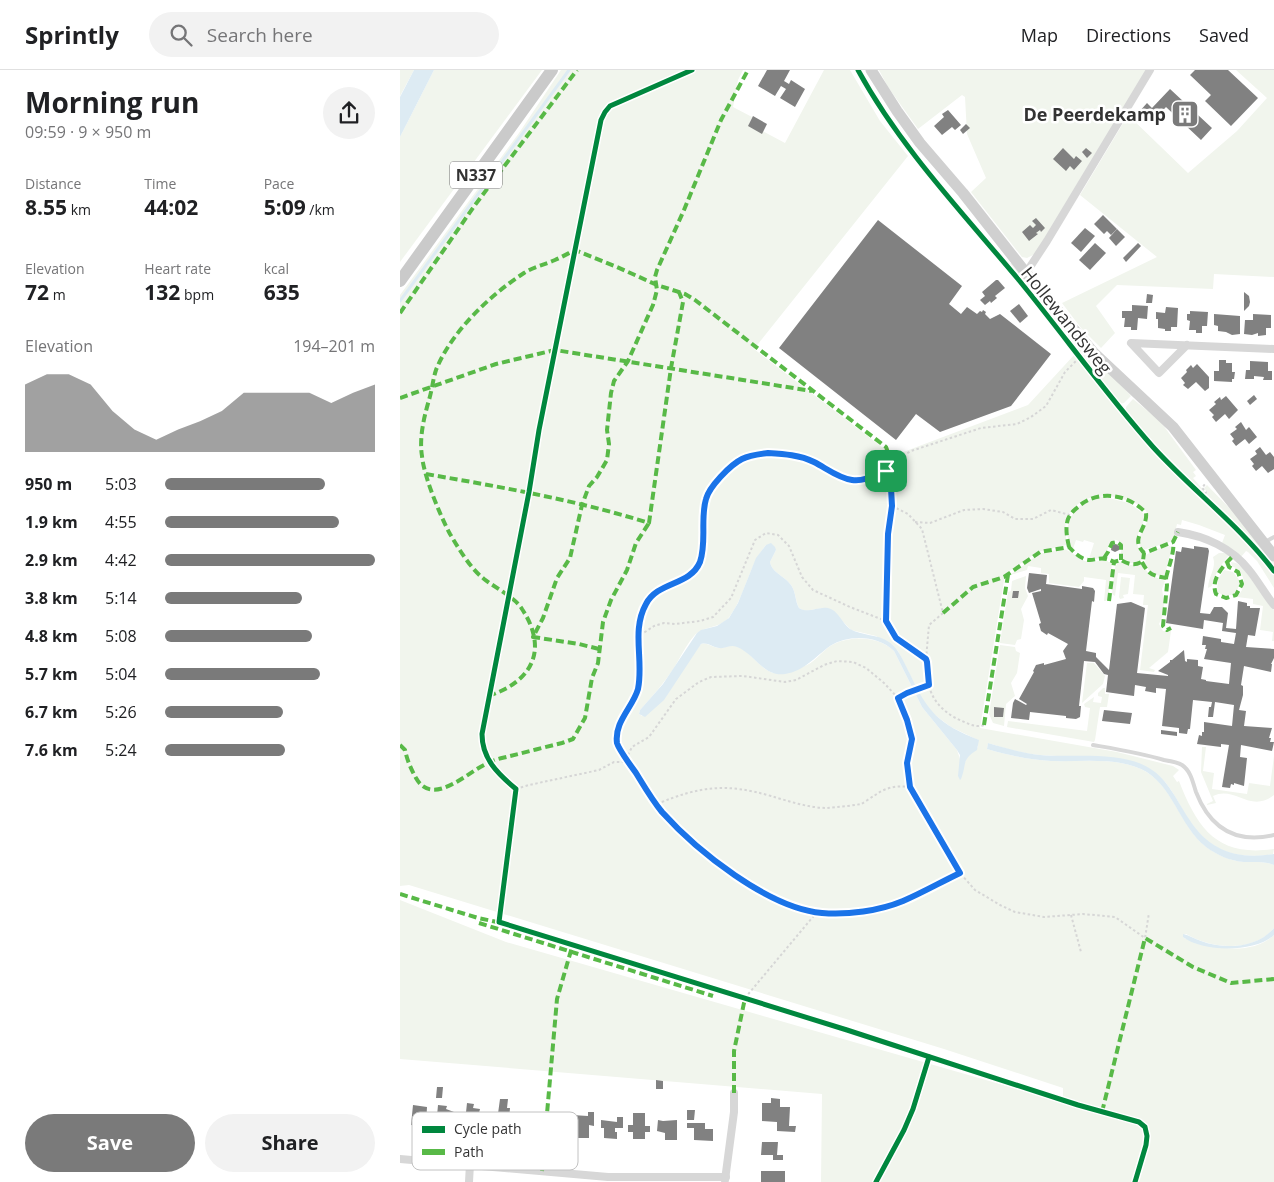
<!DOCTYPE html>
<html lang="en">
<head>
<meta charset="utf-8">
<style>
	:root { --surface:#fff; --page:#f2f2f2; --text:#202124; --muted:#757577; --line:#e0e0e0; --accent:#7a7a7a }
	body { margin:0; font-family:"Open Sans",sans-serif; background:var(--page); color:var(--text); height:100vh; display:flex; flex-direction:column; font-size:19px; white-space:nowrap }
	* { box-sizing:border-box; margin:0 }
	p { font-size:16px; color:var(--muted) }
	.icon { flex:none; width:28px; height:28px; fill:none; stroke:currentColor; stroke-width:2; stroke-linecap:round; stroke-linejoin:round }
	.map { position:relative; flex:1; overflow:hidden }
	.sheet { display:flex; flex-direction:column; background:var(--surface); width:400px }
	.sheet>* { flex:none }
	.pin { position:absolute; display:grid; place-items:center; width:42px; height:42px; color:#fff; margin:-21px; border-radius:10px; box-shadow:0 2px 8px #0006 }
	.round { display:grid; place-items:center; flex:none; width:52px; height:52px; border-radius:26px; background:var(--page) }
	.head { display:flex; align-items:center; justify-content:space-between; height:85px; padding:0 25px }
	h1 { font-size:28px; font-weight:700; line-height:38px }
	.metrics { display:grid; grid-template-columns:repeat(3,1fr); gap:8px; height:85px; padding:5px 25px }
	.metrics div { display:grid; align-content:center }
	.metrics b { font-size:21px; font-weight:700 }
	.metrics small { font-size:14px; font-weight:400 }
	.metrics p { font-size:14px }
	.chart { height:140px; padding:10px 25px }
	.chart p { display:flex; justify-content:space-between }
	.chart svg { width:100%; height:90px; margin-top:5px; fill:var(--accent); opacity:.7 }
	.primary-button { display:flex; gap:10px; margin-top:auto; padding:10px 25px }
	.primary-button a { flex:1; height:58px; border-radius:30px; background:var(--accent); color:#fff; font-size:20px; font-weight:700; line-height:58px; text-align:center }
	.primary-button a+a { background:var(--page); color:var(--text) }
	ul { padding:0 25px; list-style:none; font-size:16px }
	li { display:grid; grid-template-columns:80px 60px 1fr; align-items:center; height:38px }
	li i { height:12px; border-radius:6px; background:var(--accent) }
	header { display:flex; align-items:center; gap:30px; box-sizing:border-box; height:70px; padding:0 25px; background:var(--surface); border-bottom:1px solid var(--line) }
	header strong { font-size:24px }
	nav { display:flex; gap:28px; margin-inline-start:auto; font-size:18px }
	.search { width:350px; height:45px; background:var(--page); display:flex; align-items:center; gap:12px; box-sizing:border-box; padding:0 18px; border-radius:28px; color:var(--muted); font-size:19px }
	main { display:flex; flex:1; min-height:0 }
	.map>svg:first-child { display:block }
	.green { fill:#f1f5ed; fill-rule:evenodd }
	.water { fill:#ddebf3 }
	.lines { fill:none; stroke-linecap:round; stroke-linejoin:round }
	.stream { stroke:#ddebf3; stroke-width:3 }
	.building { fill:#818181 }
	.path { stroke:#d6d6d6; stroke-width:2; stroke-dasharray:2.5 2.5; stroke-linecap:butt }
	.lane { stroke:#d7d7d7; stroke-width:4 }
	.street { stroke:#d7d7d7; stroke-width:8 }
	.secondary { stroke:#d0d0d0; stroke-width:11 }
	.primary { stroke:#cacaca; stroke-width:12 }
	.quiet { stroke:#58b947; stroke-width:4; stroke-dasharray:8 4; stroke-linecap:butt }
	.cycleway-casing { stroke:#fff; stroke-width:8 }
	.cycleway { stroke:#00873e; stroke-width:5 }
	.route-casing { stroke:#fff; stroke-width:10 }
	.route { stroke:#1a73e8; stroke-width:6 }
	.labels { text-anchor:middle; dominant-baseline:central; stroke-width:5; stroke-linejoin:round; paint-order:stroke }
	.shield { fill:#fff; stroke:#707070; stroke-width:1 }
	.shield-label { font-size:16px; font-weight:bold; fill:#333 }
	.poi-label { font-size:18px; font-weight:bold; fill:#333; stroke:#fff; text-anchor:end }
	.street-label { font-size:18px; fill:#333; stroke:#fff }
	.key { fill:#fff; stroke:#c2c2c2; stroke-width:1 }
	.key-label { font-size:14px; fill:#333 }
</style>
</head>
<body>
<header>
<strong>Sprintly</strong>
<div class="search"><svg class="icon" aria-label="search" viewBox="0 0 24 24"><circle cx="10" cy="10" r="6"/><path d="M15 15l6 6"/></svg>Search here</div>
<nav><a>Map</a><a>Directions</a><a>Saved</a></nav>
</header>
<main>
<section class="sheet">
<div class="head"><div><h1>Morning run</h1><p>09:59 · 9 × 950 m</p></div><a class="round"><svg class="icon" aria-label="share" viewBox="0 0 24 24"><path d="M12 15V3M7 8l5-5 5 5M5 13v7h14v-7"/></svg></a></div>
<div class="metrics">
<div><p>Distance</p><b>8.55<small> km</small></b></div>
<div><p>Time</p><b>44:02</b></div>
<div><p>Pace</p><b>5:09<small> /km</small></b></div>
</div>
<div class="metrics">
<div><p>Elevation</p><b>72<small> m</small></b></div>
<div><p>Heart rate</p><b>132<small> bpm</small></b></div>
<div><p>kcal</p><b>635</b></div>
</div>
<div class="chart"><p><span>Elevation</span>194–201 m</p>
<svg viewBox="0 0 160 44" preserveAspectRatio="none"><path d="M0 44V11L10 6L20 6L30 11L40 24L50 33L60 38L70 33L80 29L90 24L100 15L110 15L120 15L130 15L140 20L150 15L160 11V44z"/></svg>
</div>
<ul>
<li><b>950 m</b>5:03<i style="width:76%"></i></li>
<li><b>1.9 km</b>4:55<i style="width:83%"></i></li>
<li><b>2.9 km</b>4:42<i style="width:100%"></i></li>
<li><b>3.8 km</b>5:14<i style="width:65%"></i></li>
<li><b>4.8 km</b>5:08<i style="width:70%"></i></li>
<li><b>5.7 km</b>5:04<i style="width:74%"></i></li>
<li><b>6.7 km</b>5:26<i style="width:56%"></i></li>
<li><b>7.6 km</b>5:24<i style="width:57%"></i></li>
</ul>
<div class="primary-button"><a>Save</a><a>Share</a></div>
</section>
<div class="map">
<svg width="874" height="1112" viewBox="0 0 874 1112">
	<rect width="100%" height="100%" fill="#fff"/>
	<g class="green">
		<polygon points="0,0 14,0 0,26"/>
		<polygon points="34,0 142,0 0,192 0,67"/>
		<path d="M161,0H343L338,10L333,37L352,47L349,54L385,73L424,0H450L480,51L508,86L354,279L482,377L498,384L628,335L675,284L751,378L794,422L854,479L874,505V518L857,491L848,482L846,481L841,487L822,473L825,465L799,455L782,450L781,455L777,454L773,471L743,480C730,467 754,455 746,441C742,435 733,432 726,430C705,422 682,424 668,445C663,454 667,466 666,475L638,482L605,504L580,658L717,682L773,696L779,700L773,706L777,712L779,711C798,760 818,787 874,779L873,784C836,790 809,781 788,749C778,733 771,714 755,703C751,700 745,698 741,697C708,683 675,688 640,685C622,684 605,678 588,673L587,679C608,685 629,690 651,691C679,692 714,687 741,699C774,714 780,759 809,779C820,786 831,791 844,792C854,792 865,791 874,795V858C853,883 812,879 786,864L783,865L784,868C810,878 851,887 874,865V1112H737C742,1095 759,1062 739,1050L663,1028V1018L544,979L9,815L0,816V225L119,63ZM366,475L376,480L370,492C372,503 385,506 391,515C396,522 395,530 399,538L405,541L422,538L432,540L451,560L476,566L498,581L522,629L531,642L551,657L578,670V677L567,687L563,698L557,680L522,637L494,581C479,566 450,565 432,575C423,580 417,590 407,595C397,599 384,601 373,603C358,598 351,580 335,576C329,574 325,578 320,578C312,578 308,572 301,574L242,646L239,644L240,640C252,627 264,613 274,598C280,588 286,575 294,566C304,555 321,559 330,546C346,524 348,496 366,475Z"/>
		<polygon points="479,0 746,0 635,184 627,188 622,187 571,122 586,108 567,64 565,27 562,25 518,59 488,17"/>
		<polygon points="836,0 874,0 874,207 814,204 813,219 717,215 696,236 715,263 701,278 681,258 662,233 757,187 680,125 728,45 788,103 837,61 867,28"/>
		<polygon points="612,193 731,326 724,333 720,334 608,194"/>
		<polygon points="733,329 760,351 796,400 793,402 796,406 793,408 805,422 805,426 755,375 726,341 726,337"/>
		<polygon points="807,415 841,450 874,492 874,497 858,476 807,428 807,422 804,418"/>
		<path d="M700,426L729,433L744,444C746,454 737,460 737,470C736,478 743,482 743,489C737,495 730,494 723,490L721,483L722,474C710,462 709,479 705,485L696,489H689L694,473L684,470L683,472L676,470L673,479C657,457 677,430 700,426Z"/>
		<polygon points="770,476 773,479 769,488 765,504 761,506 751,504 745,494 746,485 756,479"/>
		<path d="M661,479C673,479 679,493 692,492C696,492 700,490 704,489L712,494L708,528L706,531H704L706,510L684,507V511L679,517L649,513V504L641,503V498L628,496L627,500L610,505L639,484Z"/>
		<path d="M819,483H825L829,485C821,495 815,503 812,516L808,518C808,507 817,498 813,487Z"/>
		<polygon points="719,492 730,495 741,494 750,505 765,511 762,519 764,532 763,545 759,554 763,561 771,561 768,582 749,598 755,600 754,602 740,600 748,535 743,535 744,525 733,524 735,505 718,503 715,526 712,524 715,497"/>
		<path d="M831,492L836,493L842,497L874,540V571H872L873,562L860,560L863,536L853,534V529L837,527C847,517 846,502 832,496Z"/>
		<polygon points="824,500 833,502 840,511 837,521 831,525 822,525 817,521 818,509"/>
		<polygon points="626,506 625,518 628,526 621,539 624,550 621,569 617,570 615,575 600,573 608,522 611,521 612,511"/>
		<polygon points="721,507 730,508 728,524 723,525 724,528 720,529 719,527"/>
		<polygon points="600,575 615,577 616,581 620,583 617,603 611,613 615,626 606,634 604,656 593,653 589,644"/>
		<polygon points="687,593 694,593 705,606 703,614 682,633"/>
		<polygon points="703,618 705,618 705,624 709,624 707,637 700,637 695,670 694,672 607,657 608,651 687,661 690,638 685,637 684,634 694,627 693,632 701,633 702,627 698,626 698,623"/>
		<path d="M802,677H806L803,701L814,703L812,719L847,724L849,713L870,716L874,686V725C850,744 835,715 813,726L816,733L807,735V734L813,731L801,702Z"/>
		<path d="M0,830L106,872L735,1053C755,1060 738,1097 733,1112H421L422,1024L0,989Z"/>
	</g>
	<g class="water">
		<polygon points="14,0 34,0 0,67 0,27"/>
		<path d="M371,473L375,477L376,480L370,492C372,503 385,506 391,515C396,522 395,531 399,538C408,544 418,536 428,538C438,540 442,553 450,559C462,566 478,564 489,572C500,580 504,593 510,604C528,643 539,654 579,670L577,680C561,690 567,694 561,709L560,710L558,706L560,685L557,680L522,637L494,581C478,565 448,564 430,576C415,587 404,601 385,604C363,607 355,584 337,577C330,574 326,579 319,578C312,577 308,572 301,574L264,630L245,647L239,644L240,640L263,614L297,563L301,560L317,556L329,548L338,533L356,488L366,475Z"/>
		<path d="M588,673C605,678 622,683 640,685C673,688 720,680 749,698C768,709 777,731 789,749C809,781 838,790 874,784V795C865,791 854,792 844,792C830,791 817,785 806,777C779,756 773,714 741,699C714,687 680,692 651,691C629,690 608,685 587,679Z"/>
		<path d="M874,858V865C855,883 802,882 783,867V864C789,865 795,869 801,871C825,880 857,878 874,858Z"/>
	</g>
	<g class="lines">
		<polyline class="stream" points="0,231 169,0"/>
	</g>
	<g class="building">
		<polygon points="367,0 390,0 384,11 389,14 391,10 405,19 395,37 380,28 386,19 381,16 375,26 358,16"/>
		<polygon points="795,0 828,0 858,28 831,56 805,31 811,25 790,5"/>
		<polygon points="770,19 812,58 801,70 766,37 751,53 739,42 747,33 752,38"/>
		<polygon points="548,40 561,55 555,60 552,57 542,65 534,56 544,47 542,44"/>
		<polygon points="353,46 367,54 362,64 348,56"/>
		<polygon points="566,54 570,58 563,64 560,60"/>
		<polygon points="663,78 674,89 676,86 682,91 674,100 670,96 666,101 653,89"/>
		<polygon points="686,78 692,83 687,88 682,82"/>
		<polygon points="703,145 717,159 711,165 707,161 704,164 694,154"/>
		<polygon points="636,148 645,158 641,162 640,160 636,163 638,164 629,171 622,162 630,155 633,158 636,155 632,151"/>
		<polygon points="478,150 562,216 549,234 561,244 567,237 577,244 580,241 582,242 583,240 586,242 585,244 590,249 600,244 651,284 611,336 540,362 516,344 496,370 379,278"/>
		<polygon points="685,158 695,166 681,182 671,173"/>
		<polygon points="717,159 725,167 716,176 709,168"/>
		<polygon points="695,173 706,183 690,200 679,190"/>
		<polygon points="738,173 741,176 726,192 723,188"/>
		<polygon points="596,210 598,210 605,218 595,226 597,228 591,233 590,231 585,235 580,230 585,226 582,222"/>
		<polygon points="844,222 849,226 850,232 849,236 844,241"/>
		<polygon points="747,224 753,225 752,233 746,233"/>
		<polygon points="619,234 628,246 620,253 610,241"/>
		<polygon points="732,235 748,236 747,249 738,248 737,260 731,260 731,257 724,257 725,248 722,248 722,241 732,241"/>
		<polygon points="766,237 778,238 777,257 771,257 771,261 765,261 765,259 758,258 758,249 756,249 756,242 765,243"/>
		<polygon points="790,241 808,242 807,256 802,256 802,263 796,263 796,260 789,260 790,251 787,250 787,244 790,244"/>
		<polygon points="814,244 840,246 840,264 832,265 826,262 818,261 818,256 814,255"/>
		<polygon points="853,244 871,245 871,258 866,258 866,265 858,266 858,263 852,265 844,264 845,250 853,250"/>
		<polygon points="819,290 826,290 826,293 832,293 832,302 835,302 834,309 832,309 832,312 814,311 814,301 819,301"/>
		<polygon points="850,291 868,292 868,301 872,301 872,310 863,310 864,307 854,306 854,309 845,309 846,300 850,300"/>
		<polygon points="797,294 809,307 809,318 805,321 796,312 788,319 783,315 785,313 781,308 787,302 786,300 791,295 793,298"/>
		<polygon points="854,325 857,329 850,335 847,331"/>
		<polygon points="826,326 838,340 829,349 825,344 816,352 812,347 814,345 809,340 816,334 814,332 820,327 821,330"/>
		<polygon points="841,352 846,360 849,357 857,367 849,374 845,369 836,376 832,371 834,369 830,364 837,359 835,357"/>
		<polygon points="860,377 866,385 870,382 874,387 874,399 868,403 862,396 856,401 852,396 854,394 850,389 857,384 855,381"/>
		<polygon points="716,474 719,476 719,480 715,482 711,480 712,475"/>
		<polygon points="794,476 808,478 809,481 800,543 810,544 814,537 822,537 828,543 826,558 836,559 838,531 847,533 847,536 850,536 850,538 860,538 855,566 848,565 846,577 874,579 874,588 871,594 872,594 871,602 844,596 841,615 843,616 843,625 839,640 846,641 844,656 872,658 869,668 871,668 870,672 874,672 872,681 841,675 840,687 847,688 844,716 834,713 834,715 831,714 830,718 822,717 829,675 821,674 821,677 797,674 799,665 802,666 802,662 804,662 804,652 832,656 834,635 815,632 813,647 808,647 809,637 811,637 812,632 793,630 790,659 788,659 787,664 779,663 779,658 762,656 766,619 756,618 756,623 745,621 746,617 735,615 734,626 706,622 708,605 704,604 695,592 684,591 679,636 681,636 680,647 676,649 666,648 666,646 630,642 629,650 611,648 613,633 615,629 626,635 627,634 619,629 634,602 633,601 636,595 644,593 644,595 666,589 663,581 668,574 648,563 647,565 641,561 639,554 641,553 632,523 641,521 641,519 629,523 627,518 629,503 647,505 646,514 682,519 682,516 693,518 695,521 694,532 692,531 686,581 696,583 696,587 709,600 717,534 731,532 745,538 737,603 768,606 768,605 758,601 770,592 770,590 772,590 784,580 785,591 787,592 787,589 798,590 798,596 803,597 801,609 806,610 806,611 829,614 831,593 804,589 807,579 805,579 806,575 802,575 803,566 821,569 821,572 834,574 836,563 822,561 823,553 804,550 803,559 766,553 776,481 781,482 782,477 794,479"/>
		<polygon points="613,521 619,521 618,528 612,528"/>
		<polygon points="594,637 604,638 603,647 594,647"/>
		<polygon points="704,640 732,643 730,654 702,651"/>
		<polygon points="761,660 777,662 777,666 761,664"/>
		<polygon points="256,1010 263,1011 263,1019 256,1019"/>
		<polygon points="37,1017 43,1017 42,1028 36,1028"/>
		<polygon points="371,1028 380,1029 380,1037 390,1037 389,1056 396,1056 395,1062 377,1061 377,1052 362,1051 362,1033 371,1033"/>
		<polygon points="100,1029 108,1029 107,1038 110,1038 109,1049 128,1050 127,1064 119,1063 119,1065 105,1062 106,1052 97,1051"/>
		<polygon points="67,1033 74,1034 73,1038 80,1039 79,1043 88,1044 87,1061 77,1060 78,1049 73,1049 72,1053 65,1052"/>
		<polygon points="13,1035 27,1037 26,1054 22,1053 21,1056 11,1055"/>
		<polygon points="38,1035 47,1036 46,1039 54,1042 51,1058 41,1058 41,1047 37,1046"/>
		<polygon points="287,1040 295,1040 294,1050 287,1050"/>
		<polygon points="188,1042 194,1042 194,1056 189,1055 189,1068 172,1068 172,1064 168,1064 168,1054 172,1054 172,1045 188,1046"/>
		<polygon points="233,1043 245,1043 245,1056 250,1056 250,1062 245,1062 245,1069 233,1069 233,1062 228,1062 228,1055 233,1055"/>
		<polygon points="217,1047 223,1047 223,1058 215,1058 215,1062 217,1062 217,1069 204,1068 204,1058 201,1058 201,1050 217,1052"/>
		<polygon points="258,1050 263,1051 277,1050 277,1070 265,1070 265,1063 257,1061"/>
		<polygon points="287,1053 305,1053 305,1059 313,1059 313,1071 294,1070 294,1058 287,1058"/>
		<polygon points="362,1072 378,1072 377,1085 383,1085 383,1090 373,1090 373,1085 361,1085"/>
		<rect x="361" y="1101" width="24" height="11"/>
	</g>
	<g class="lines">
		<g class="path">
			<polyline points="486,401 491,418 492,436 488,464 486,550"/>
			<polyline points="804,429 806,422 802,418 805,414"/>
			<path d="M492,436L508,444L522,459L543,543L529,555L526,589L527,592C528,599 527,608 529,615C532,632 547,645 562,651C569,654 576,658 584,655"/>
			<polyline points="515,452 530,453 564,440 583,439 603,442 615,449 633,449 651,440 670,445"/>
			<polyline points="237,564 239,551 246,533 259,519 286,508 299,494 303,483 306,429 319,407 340,390 368,383 382,384 397,386 414,391 426,399 453,410 466,408 486,401 497,389 511,381 581,358 617,354 631,347 646,336 665,302 680,287"/>
			<path d="M526,589L496,567L486,551L450,537L413,520L402,507L389,476L378,465L366,463L355,470L331,528L313,547L300,551L275,554L264,553L254,556L245,562L237,564C238,581 243,603 237,620C232,638 215,652 217,672C218,679 230,695 235,701C244,715 252,730 263,742C298,781 369,840 423,843C479,846 512,827 560,803"/>
			<polyline points="498,628 507,623 529,615"/>
			<polyline points="228,690 228,685 232,677 249,667 276,629 299,612 311,607 343,606 385,612 396,610 424,595 437,591 453,592 466,598 484,613 498,628 507,650 512,669 507,693 510,717 560,803 575,820 600,835 615,842 644,847 683,844 715,847 745,868 749,843"/>
			<polyline points="116,719 129,715 199,700 214,692 229,692"/>
			<path d="M257,734C300,716 326,713 371,726C388,731 409,738 427,738C437,737 450,736 461,734C465,732 470,728 474,726C484,718 496,715 509,717"/>
			<polyline points="671,845 681,882"/>
			<polyline points="345,928 417,842"/>
		</g>
		<g class="lane">
			<polyline points="865,472 874,467"/>
			<path d="M693,675C716,679 741,683 764,690C770,691 777,692 782,695C791,701 793,713 796,722C810,758 835,774 874,765"/>
		</g>
		<g class="street">
			<polyline points="626,203 647,171 750,0"/>
			<polyline points="787,275 759,303 731,273 874,279"/>
			<path d="M778,462C805,466 832,478 849,500C858,511 865,524 874,535"/>
			<polyline points="0,1089 208,1107 326,1107"/>
			<polyline points="325,1110 334,1042 334,1023"/>
			<polyline points="69,1112 70,1094"/>
		</g>
		<polyline class="secondary" points="471,0 497,41 520,73 563,123 626,203 694,283 773,357 874,486"/>
		<polyline class="primary" points="0,211 152,0"/>
		<g class="quiet">
			<polyline points="0,243 75,135 177,0"/>
			<polyline points="0,328 96,294 155,280 412,321"/>
			<path d="M26,404C101,417 176,430 249,453L271,298L283,232L279,222"/>
			<path d="M669,477C667,468 665,458 668,449C670,444 674,440 678,437C697,419 729,424 746,443C748,459 729,468 744,483"/>
			<polyline points="704,488 708,482 712,473 717,472 721,475 721,490"/>
			<path d="M742,492C748,504 753,506 766,508L767,515L763,556L767,560L771,558"/>
			<path d="M827,492L829,497L838,502L842,514L836,525L826,528L816,524C810,509 824,495 834,485"/>
			<path d="M766,508C768,499 775,480 773,473"/>
			<polyline points="709,531 714,492"/>
			<path d="M543,543L573,517L604,507L640,482L669,477C692,502 694,481 714,492L721,490C729,495 736,496 743,491L744,483L773,472L778,462"/>
			<polyline points="199,579 179,574 133,567 143,548 157,508 170,488 182,435 189,416 197,407 207,390 209,374 207,360 211,323 214,311 228,291 253,235 257,220 255,207 257,200 284,140 321,50 348,0"/>
			<path d="M88,626C132,612 149,580 122,539C116,528 94,517 84,509C70,498 59,479 50,464C40,445 24,407 22,386C19,368 24,347 29,330C32,320 33,309 36,300C51,262 90,225 124,203C133,197 144,195 155,190C162,187 169,183 175,180L217,197L257,215L285,224L295,230L486,377L489,385L486,401"/>
			<polyline points="584,655 608,505"/>
			<path d="M0,675L5,680C7,690 11,699 16,708C33,738 67,702 88,693C95,689 103,688 110,686C127,682 145,677 162,673L173,669L185,648L192,608L198,593L203,552L211,530L227,500L236,473L249,453"/>
			<polyline points="0,824 78,848 102,853"/>
			<polyline points="79,853 313,926"/>
			<polyline points="334,1023 334,981 345,928"/>
			<polyline points="702,1042 745,868 793,897 831,913 874,909"/>
			<polyline points="142,1101 157,929 172,877"/>
		</g>
		<g class="cycleway-casing">
			<g id="cycleway">
				<path d="M292,0L210,36L205,42L201,50L139,360L129,422L82,664C82,689 98,704 116,719L99,852L447,960L678,1035L739,1052L745,1057L747,1066L746,1075L735,1112"/>
				<path d="M458,0C500,77 562,142 618,209C664,265 705,323 753,377C792,420 839,455 874,501"/>
				<polyline points="476,1112 504,1060 513,1039 529,987"/>
			</g>
		</g>
		<use href="#cycleway" class="cycleway"/>
	</g>
	<g class="lines">
		<g class="route-casing">
			<path id="route" d="M368,383C384,384 400,385 414,392C426,398 438,408 452,410C463,412 476,405 486,401L491,418L492,436L488,464L486,551L496,568L526,589L527,592L529,615L507,623L498,628L507,650L512,669L507,693L510,717L560,803C541,812 522,823 503,831C479,841 448,845 422,843C368,838 297,781 262,742C252,730 244,716 236,703C231,696 219,680 217,673C214,652 233,637 238,619C244,590 231,561 246,534C258,511 290,516 300,492C307,472 300,449 306,429C309,417 330,395 342,389C350,385 360,384 368,383Z"/>
		</g>
		<use href="#route" class="route"/>
	</g>
	<defs>
		<g id="building-square" transform="scale(1.4375)"><rect x="-9" y="-9" width="18" height="18" rx="4" fill="#7a7a7a" stroke="#fff"/><path d="M-4-6H4V6H1V3H-1V6H-4ZM-2.5-4.3h1.7v1.8h-1.7ZM.8-4.3h1.7v1.8H.8ZM-2.5-1h1.7V.8h-1.7ZM.8-1h1.7V.8H.8Z" fill="#fff"/></g>
	</defs>
	<g fill-rule="evenodd">
		<use href="#building-square" x="785" y="44"/>
	</g>
	<g class="labels">
		<rect class="shield" x="50" y="91.5" width="52" height="27" rx="4"/>
		<g class="shield-label">
			<text x="76" y="105">N337</text>
		</g>
		<g class="poi-label">
			<text x="766" y="44">De Peerdekamp</text>
		</g>
		<g class="street-label">
			<text transform="translate(667 250) rotate(51)">Hollewandsweg</text>
		</g>
	</g>
	<rect x="12" y="1042" width="166" height="58" rx="8" class="key"/>
	<rect x="22" y="1056" width="23" height="7" fill="#00873e"/>
	<rect x="22" y="1079" width="23" height="6" fill="#58b947"/>
	<g class="key-label">
		<text x="54" y="1064">Cycle path</text>
		<text x="54" y="1087">Path</text>
	</g>
</svg>
<div class="pin" style="left:486px;top:401px;background:#1e9e55"><svg class="icon" aria-label="arrive" viewBox="0 0 24 24"><path d="M6 21V4h12l-3 4 3 4H6"/></svg></div>
</div>
</main>
</body>
</html>
